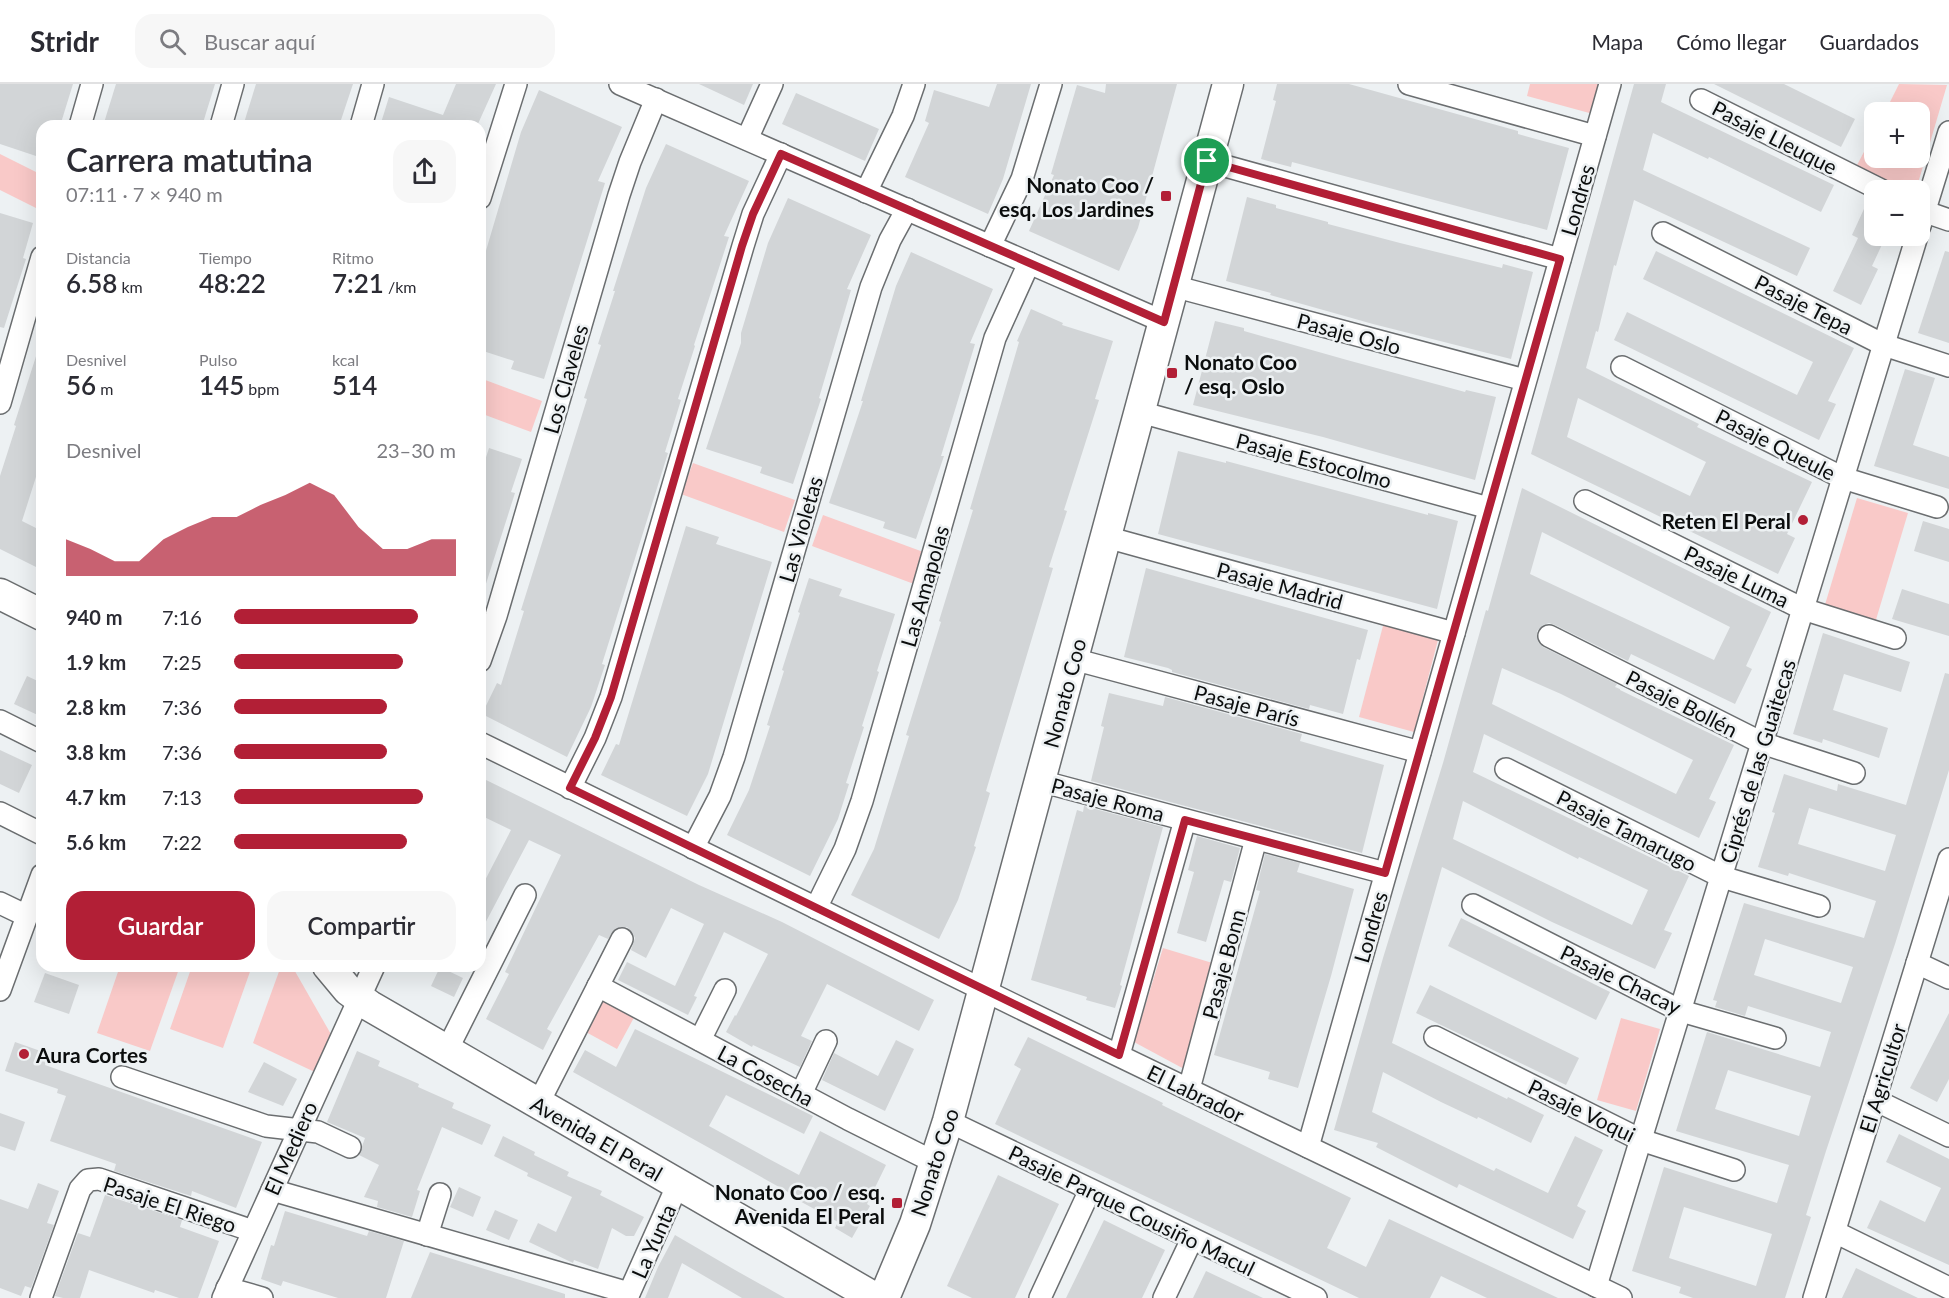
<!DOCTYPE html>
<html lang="es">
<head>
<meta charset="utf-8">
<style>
	:root { --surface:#fff; --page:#f7f7f7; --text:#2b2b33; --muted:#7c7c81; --line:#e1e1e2; --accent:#b21f36 }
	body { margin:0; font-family:Lato,sans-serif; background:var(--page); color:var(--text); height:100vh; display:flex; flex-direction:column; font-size:22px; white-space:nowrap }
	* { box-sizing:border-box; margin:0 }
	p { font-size:20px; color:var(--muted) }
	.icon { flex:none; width:33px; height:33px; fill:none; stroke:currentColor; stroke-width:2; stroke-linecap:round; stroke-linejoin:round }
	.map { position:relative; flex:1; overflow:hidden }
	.details { position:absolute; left:36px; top:36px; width:450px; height:852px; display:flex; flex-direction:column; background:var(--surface); border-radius:18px; box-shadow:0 6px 24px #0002 }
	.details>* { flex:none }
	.buttons { position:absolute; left:1864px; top:18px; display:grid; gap:12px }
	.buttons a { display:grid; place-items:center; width:66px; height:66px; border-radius:12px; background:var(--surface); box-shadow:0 6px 24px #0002; font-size:30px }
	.pin { position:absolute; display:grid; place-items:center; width:51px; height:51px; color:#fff; margin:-26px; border:3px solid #fff; border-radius:50%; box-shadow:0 2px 6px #0007 }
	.round { display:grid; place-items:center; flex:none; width:63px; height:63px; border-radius:18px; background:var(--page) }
	.summary { display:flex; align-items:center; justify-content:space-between; height:102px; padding:0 30px }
	h1 { font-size:33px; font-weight:600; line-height:45px }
	.figures { display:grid; grid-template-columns:repeat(3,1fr); gap:9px; height:102px; padding:6px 30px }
	.figures div { display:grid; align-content:center }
	.figures b { font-size:26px; font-weight:600 }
	.figures small { font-size:16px; font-weight:400 }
	.figures p { font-size:16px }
	.chart { height:168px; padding:12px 30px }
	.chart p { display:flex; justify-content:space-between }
	.chart svg { width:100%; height:108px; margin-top:6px; fill:var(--accent); opacity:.7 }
	.button { display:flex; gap:12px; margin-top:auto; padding:12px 30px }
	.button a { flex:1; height:69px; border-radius:18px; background:var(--accent); color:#fff; font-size:24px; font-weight:600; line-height:69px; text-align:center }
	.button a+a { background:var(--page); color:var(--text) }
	ul { padding:0 30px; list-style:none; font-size:20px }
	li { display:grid; grid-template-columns:96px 72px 1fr; align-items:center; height:45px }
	li i { height:15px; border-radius:8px; background:var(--accent) }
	header { display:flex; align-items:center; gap:36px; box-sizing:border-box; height:84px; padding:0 30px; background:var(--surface); border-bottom:2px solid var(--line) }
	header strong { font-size:28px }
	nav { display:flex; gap:33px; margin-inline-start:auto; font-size:21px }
	.search { width:420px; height:54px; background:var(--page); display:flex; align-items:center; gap:15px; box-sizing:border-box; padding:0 21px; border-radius:18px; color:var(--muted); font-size:22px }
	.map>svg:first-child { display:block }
	.green { fill:#f9c9c8 }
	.building { fill:#d2d5d7; fill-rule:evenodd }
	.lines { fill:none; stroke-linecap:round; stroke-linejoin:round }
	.street-casing { stroke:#6b6e70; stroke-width:24 }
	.secondary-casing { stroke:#6b6e70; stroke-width:33 }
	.street { stroke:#fff; stroke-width:21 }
	.secondary { stroke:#fff; stroke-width:30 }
	.route-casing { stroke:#fff; stroke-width:12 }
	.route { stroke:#b21f36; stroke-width:8 }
	.poi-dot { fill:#b21f36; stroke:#edf1f3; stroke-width:2 }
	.labels { text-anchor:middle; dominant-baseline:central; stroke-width:5; stroke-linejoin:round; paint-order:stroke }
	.street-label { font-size:21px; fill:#0b0d0d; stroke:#edf1f3 }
	.poi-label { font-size:21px; font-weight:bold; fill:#0b0d0d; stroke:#edf1f3; text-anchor:end }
</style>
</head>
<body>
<header>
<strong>Stridr</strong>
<div class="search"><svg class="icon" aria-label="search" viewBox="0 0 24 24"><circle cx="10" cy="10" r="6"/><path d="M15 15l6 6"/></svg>Buscar aquí</div>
<nav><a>Mapa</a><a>Cómo llegar</a><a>Guardados</a></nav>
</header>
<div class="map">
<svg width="1949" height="1214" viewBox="0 0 1949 1214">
	<rect width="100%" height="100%" fill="#edf1f3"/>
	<g class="green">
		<polygon points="1530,0 1601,0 1593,30 1527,12"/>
		<polygon points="1899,0 1947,1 1916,106 1903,106 1856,83 1875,47 1875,74 1920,74 1920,28 1885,28"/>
		<polygon points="0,70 42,91 42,127 0,106"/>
		<polygon points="480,294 542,317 531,348 480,329"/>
		<polygon points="693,379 795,416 784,448 681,410"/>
		<polygon points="1857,414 1908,429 1875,539 1824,524"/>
		<polygon points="823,431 926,469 914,500 812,462"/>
		<polygon points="1384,538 1439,552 1414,648 1359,633"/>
		<polygon points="1163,864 1219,881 1186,986 1134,958"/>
		<polygon points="120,882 180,882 150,967 97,949"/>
		<polygon points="192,882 252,882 223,964 170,945"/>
		<polygon points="281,882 292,882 332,952 319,990 253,959"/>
		<polygon points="604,910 637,928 617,965 584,947"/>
		<polygon points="1621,934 1660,945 1636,1027 1597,1016"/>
	</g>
	<g class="building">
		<polygon points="0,0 73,0 60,42 42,42 42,74 0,60"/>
		<polygon points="116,0 215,0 202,42 103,42"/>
		<polygon points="256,0 353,0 339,42 243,42"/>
		<polygon points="456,0 496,0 477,42 380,42 389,13 443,31"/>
		<polygon points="699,0 753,0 744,21"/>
		<polygon points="997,0 1031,0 1003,95 988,130 905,93 929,39 925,37 934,6 989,23"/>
		<polygon points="1106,0 1177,0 1138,144 1119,187 1029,147 1054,91 1051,90 1077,1 1105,9"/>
		<polygon points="1277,0 1349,0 1518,47 1518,50 1569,64 1547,146 1292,78 1291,83 1261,75 1276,17 1273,16"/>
		<path d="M1634,0H1666L1661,18L1834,101L1821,128L1709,73L1708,75L1653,49L1643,86L1810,164L1797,192L1634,116L1616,182L1614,181L1598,248L1596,247L1586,284L1699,340L1697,343L1812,398L1787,450L1795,454L1778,490L1531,370ZM1578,314L1706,378L1690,412L1567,353Z"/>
		<polygon points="1714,0 1784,0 1855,35 1841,63"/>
		<polygon points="539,6 622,43 598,97 605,99 544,295 511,285 514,277 480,266 480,187 521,48"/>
		<polygon points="796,9 879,45 865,77 782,40"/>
		<polygon points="666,60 749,97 724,152 729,153 694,261 695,262 678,315 681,316 665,368 668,369 602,580 605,581 591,623 567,673 482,630 497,599 501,601 524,527 521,526 587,315 584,314 601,261 598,260 615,207 613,207 646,104"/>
		<polygon points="1247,113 1276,121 1276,124 1328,138 1328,140 1400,159 1502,184 1503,180 1533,188 1511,275 1373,240 1270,211 1271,209 1226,197"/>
		<polygon points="788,114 871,151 847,205 851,206 819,314 821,315 793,400 760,389 762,383 706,365 741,259 741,249 768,159"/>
		<polygon points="1869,114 1875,117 1875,152 1886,152 1872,182 1878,185 1861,221 1833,207 1858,154 1852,151"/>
		<polygon points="0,129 33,139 23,174 26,175 4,244 0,243"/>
		<polygon points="1656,167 1854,264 1828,317 1836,320 1819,356 1614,256 1627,228 1797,311 1813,278 1643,195"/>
		<polygon points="1945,167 1949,168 1949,259 1918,249"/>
		<polygon points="911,168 993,205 970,259 975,260 941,372 944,372 916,455 883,444 885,438 829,419 863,317 861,317 896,202"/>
		<polygon points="1031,225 1063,239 1062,241 1113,257 1095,315 1099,316 1064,426 1067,427 1049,483 1053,484 986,707 990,709 974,762 976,763 958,816 939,855 851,811 874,765 909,652 906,651 941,538 939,537 973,426 970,425 1019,258 1017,257"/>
		<polygon points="1215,237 1244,244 1244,247 1347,276 1465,308 1466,306 1496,313 1475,396 1323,353 1193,321"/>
		<polygon points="38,266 42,267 42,374 22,437 42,447 42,486 0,465 0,392 16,342 14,341"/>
		<polygon points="1905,285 1935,294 1913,361 1949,373 1949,405 1874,382"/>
		<polygon points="489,364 522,375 511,408 515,409 484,506 480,505 480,392"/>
		<polygon points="1178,367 1226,379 1226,377 1428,431 1428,429 1458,437 1437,525 1158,450"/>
		<path d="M1522,404L1771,528L1746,582L1752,585L1735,620L1631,570L1628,577L1555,541L1549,539L1543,541L1537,547L1538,558L1543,563L1617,600L1615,603L1620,605V606L1734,661L1709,715L1716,718L1699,754L1484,650L1473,688L1689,792L1664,846L1672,849L1655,885L1552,838L1442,783L1392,959L1507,1015L1508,1013L1544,1031L1531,1059L1478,1033L1477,1035L1441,1018L1383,988L1372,1028L1494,1087L1496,1084L1548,1109L1575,1052L1603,1066L1577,1122L1586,1127L1573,1155L1459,1100L1457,1104L1421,1086L1376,1063L1378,1059L1334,1046L1383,874L1443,679L1486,526L1488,527ZM1542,448L1730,543L1714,576L1530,490ZM1502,584L1561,610L1693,676L1676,710L1492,620ZM1463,717L1578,775L1579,773L1648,806L1632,841L1453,755Z"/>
		<polygon points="1923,437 1949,445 1949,478 1914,467"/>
		<polygon points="686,442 719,453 716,460 772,478 708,690 687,732 601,691 616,660 619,661"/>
		<polygon points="1146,484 1368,546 1360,576 1357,575 1343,630 1310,621 1309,625 1172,588 1172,586 1168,584 1124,573"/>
		<polygon points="809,494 842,505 839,512 895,530 877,587 879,588 862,642 864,643 846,699 849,700 838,735 810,792 727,751 749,706 770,642 767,641 784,587 782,586 800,529 798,528"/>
		<polygon points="1902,505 1949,520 1949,552 1892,535"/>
		<polygon points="1823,549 1910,578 1901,608 1844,590 1833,626 1888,644 1879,674 1823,655 1822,659 1793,650"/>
		<path d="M1945,589L1949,590V686L1895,860L1826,1067L1806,1131L1811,1133L1785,1214H1693L1679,1209L1681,1203L1632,1187L1664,1083L1777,1119L1789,1081L1676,1047L1707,948L1820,983L1831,948L1748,922L1745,932L1715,923L1717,917L1713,916L1744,819L1864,854L1876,817L1789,789L1788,792L1758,783L1775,729L1772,728L1784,690L1837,707L1838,700L1906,721ZM1809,724L1896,751L1885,787L1798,760ZM1765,855L1853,883L1841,919L1754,891ZM1728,986L1811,1012L1799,1052L1715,1025ZM1684,1123L1772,1150L1756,1202L1669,1174Z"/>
		<polygon points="27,592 42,599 42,633 14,620"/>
		<polygon points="1109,609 1163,622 1165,613 1302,650 1300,657 1384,681 1362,769 1091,697 1104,643 1101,642"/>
		<polygon points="0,666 32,681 19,709 0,700"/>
		<polygon points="480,693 699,801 782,838 934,916 919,947 827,900 801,952 812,957 800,983 753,961 752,963 726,948 735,931 736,932 768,870 724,848 694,912 697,913 688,931 618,896 627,878 675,902 704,840 671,824 646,874 631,866 635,854 632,848 627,843 616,844 608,855 599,851 547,945 552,948 543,966 486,935 509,890 505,888 561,771 529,756 480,849 480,806 511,746 480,731"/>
		<polygon points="1084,722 1163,743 1120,901 1122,902 1115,924 1086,916 1087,913 1031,896 1077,726 1083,728"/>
		<polygon points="1197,752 1240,764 1231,798 1224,796 1206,858 1177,849 1194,788 1188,786"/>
		<polygon points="1265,770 1300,779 1297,788 1354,805 1331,892 1298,1004 1268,995 1270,988 1214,971 1260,807 1256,806"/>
		<polygon points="1461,834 1610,908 1596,936 1448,862"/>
		<polygon points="440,883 463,894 454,913 431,902"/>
		<polygon points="45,889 79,901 69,930 34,918"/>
		<polygon points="1430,901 1579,974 1566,1001 1416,929"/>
		<polygon points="1949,929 1949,995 1937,1018 1910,1004"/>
		<polygon points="635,945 813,1032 804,1050 726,1011 709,1042 769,1075 799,1091 820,1047 886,1081 867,1120 870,1122 852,1154 835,1144 838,1138 796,1115 797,1113 573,988 585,966 616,983"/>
		<polygon points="1028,953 1163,1019 1162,1021 1351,1114 1327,1164 1366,1183 1389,1135 1558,1214 1487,1214 1441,1192 1430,1214 1359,1214 1044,1064 995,1040 1021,985 1014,981"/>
		<polygon points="896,956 914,965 885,1027 822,996 834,969 878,992"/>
		<polygon points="15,958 49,970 45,981 262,1058 236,1124 192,1107 191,1112 114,1087 116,1080 50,1057 66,1012 57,1009 58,1005 5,987"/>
		<polygon points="357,967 380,977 378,982 419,1000 418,1003 454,1019 452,1024 491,1041 482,1061 442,1043 417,1106 420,1107 412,1133 377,1123 378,1117 364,1113 379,1081 359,1071 365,1054 327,1038"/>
		<polygon points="264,978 297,995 283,1022 248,1008"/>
		<polygon points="0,1029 25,1038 15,1067 0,1062"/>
		<polygon points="1899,1050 1949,1075 1949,1181 1867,1144 1880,1116 1925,1138 1941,1104 1886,1078"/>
		<polygon points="503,1052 535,1068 534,1071 569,1088 567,1092 602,1107 600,1111 644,1133 634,1152 626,1152 612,1144 598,1185 574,1176 573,1179 529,1158 538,1139 556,1148 572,1113 527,1092 528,1089 494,1072"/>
		<polygon points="998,1091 1059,1120 1015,1214 972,1214 947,1202"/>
		<polygon points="38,1099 59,1107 47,1139 54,1141 31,1204 25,1202 21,1212 0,1204 0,1115 28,1125"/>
		<polygon points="459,1103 481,1113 473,1133 450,1123"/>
		<polygon points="105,1111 182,1136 180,1143 219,1157 198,1214 179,1214 155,1206 154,1209 89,1186 80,1214 63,1214 55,1212 78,1149 90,1153"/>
		<polygon points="495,1126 518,1136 509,1156 486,1146"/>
		<polygon points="285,1127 367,1152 369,1147 404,1157 386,1214 338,1214 283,1197 281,1202 261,1195 271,1161 274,1162"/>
		<polygon points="1104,1136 1165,1166 1142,1214 1066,1214"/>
		<polygon points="675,1151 735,1186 785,1214 742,1214 682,1179 668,1214 645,1214 658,1183"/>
		<polygon points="430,1168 565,1210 565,1214 411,1214"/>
		<polygon points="1856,1184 1918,1214 1842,1214"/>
		<polygon points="1206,1187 1263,1214 1193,1214"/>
	</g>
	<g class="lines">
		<g class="street-casing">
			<g id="street">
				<polyline points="620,0 1164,238"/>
				<polyline points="1409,0 1595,52"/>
				<polyline points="1701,16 1881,106"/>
				<polyline points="80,42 92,0"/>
				<polyline points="221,42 233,0"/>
				<polyline points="361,42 373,0"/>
				<polyline points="747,55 772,0"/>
				<polyline points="1207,77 1560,175"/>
				<polyline points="866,108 903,32 914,0"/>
				<polyline points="480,114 516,0"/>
				<polyline points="1920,126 1949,136"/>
				<polyline points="1920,142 1949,48"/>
				<polyline points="1663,149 1884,261 1949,282"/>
				<polyline points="990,162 1022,95 1051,0"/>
				<polyline points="1173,202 1525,296"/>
				<polyline points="1622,283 1843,394 1937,423"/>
				<polyline points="0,319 42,173"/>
				<polyline points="1140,328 1489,424"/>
				<polyline points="1585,417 1803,525 1895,554"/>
				<polyline points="1106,453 1454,549"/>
				<polyline points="1549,552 1762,659 1854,689"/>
				<polyline points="1073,575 1420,668"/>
				<polyline points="480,577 496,532 619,111 630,78 656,15"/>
				<polyline points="0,637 42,658"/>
				<polyline points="480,659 1020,924 1621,1214"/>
				<polyline points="1506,685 1722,793 1819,822"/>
				<polyline points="1040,697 1385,789"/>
				<polyline points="570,704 595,654 611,613 743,162 753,130 781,70"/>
				<polyline points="0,729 42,750"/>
				<polyline points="693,764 720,712 734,673 871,203 890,156 907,125"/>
				<polyline points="0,819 27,832"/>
				<polyline points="1473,821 1681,927 1775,954"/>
				<polyline points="816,824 845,765 862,717 995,254 1029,179"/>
				<polyline points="1917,879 1949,894"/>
				<polyline points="598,902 848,1035 936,1079"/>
				<polyline points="0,906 42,791"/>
				<polyline points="1435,953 1641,1056 1734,1086"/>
				<polyline points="700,956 725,906"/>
				<polyline points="447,966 525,811"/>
				<polyline points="1119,971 1185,736"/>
				<polyline points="122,993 266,1042 318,1048 350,1063"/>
				<polyline points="1189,1005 1256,755"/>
				<polyline points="801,1010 826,957"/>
				<polyline points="1875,1016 1949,1052"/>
				<polyline points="538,1020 622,855"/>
				<polyline points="948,1037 1316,1214"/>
				<polyline points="1308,1063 1610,0"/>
				<polyline points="272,1106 629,1209"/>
				<polyline points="1835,1148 1949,1204"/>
				<polyline points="427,1151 440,1110"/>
				<polyline points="1596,1202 1917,152"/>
				<polyline points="227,1204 262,1214"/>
				<polyline points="41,1214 80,1105 88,1096 99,1095 253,1147"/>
				<polyline points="223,1214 374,882"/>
				<polyline points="627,1214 678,1100"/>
				<polyline points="1040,1214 1090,1106"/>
				<polyline points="1164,1214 1192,1155"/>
				<polyline points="1814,1214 1949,775"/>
			</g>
		</g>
		<g class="secondary-casing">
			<g id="secondary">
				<polyline points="0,510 42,531"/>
				<polyline points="328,882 348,906 370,922 875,1214"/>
				<polyline points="884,1214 915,1140 948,1037 1228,0"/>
			</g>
		</g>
		<use href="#street" class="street"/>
		<use href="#secondary" class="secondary"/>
	</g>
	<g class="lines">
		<g class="route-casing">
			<polygon id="route" points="781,70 1164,238 1207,77 1560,175 1385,789 1185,736 1119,971 570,704 595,654 611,613 742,162 753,130"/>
		</g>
		<use href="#route" class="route"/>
	</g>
	<g class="poi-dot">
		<rect x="1160" y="106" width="12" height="12" rx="3"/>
		<rect x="1166" y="283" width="12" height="12" rx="3"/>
		<circle cx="1803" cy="436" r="6"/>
		<circle cx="24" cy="970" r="6"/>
		<rect x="891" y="1113" width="12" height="12" rx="3"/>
	</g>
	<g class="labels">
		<g class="street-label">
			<text transform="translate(1775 53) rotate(27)">Pasaje Lleuque</text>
			<text transform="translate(1577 116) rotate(-74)">Londres</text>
			<text transform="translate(1804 220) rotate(27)">Pasaje Tepa</text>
			<text transform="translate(1349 249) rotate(15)">Pasaje Oslo</text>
			<text transform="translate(565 295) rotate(-74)">Los Claveles</text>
			<text transform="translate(1776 360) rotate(27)">Pasaje Queule</text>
			<text transform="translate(1314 376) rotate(15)">Pasaje Estocolmo</text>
			<text transform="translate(800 445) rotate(-74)">Las Violetas</text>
			<text transform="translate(1737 492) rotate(26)">Pasaje Luma</text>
			<text transform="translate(1280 501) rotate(15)">Pasaje Madrid</text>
			<text transform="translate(924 502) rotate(-74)">Las Amapolas</text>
			<text transform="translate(1064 609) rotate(-75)">Nonato Coo</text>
			<text transform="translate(1682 619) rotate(27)">Pasaje Bollén</text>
			<text transform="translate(1247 621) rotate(15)">Pasaje París</text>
			<text transform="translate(1757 677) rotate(-73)">Ciprés de las Guaitecas</text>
			<text transform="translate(1108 715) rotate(15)">Pasaje Roma</text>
			<text transform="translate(1627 746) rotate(27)">Pasaje Tamarugo</text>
			<text transform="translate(1370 843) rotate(-74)">Londres</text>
			<text transform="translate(1223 880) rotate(-75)">Pasaje Bonn</text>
			<text transform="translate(1621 895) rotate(26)">Pasaje Chacay</text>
			<text transform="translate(766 991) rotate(28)">La Cosecha</text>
			<text transform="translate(1882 994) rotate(-73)">El Agricultor</text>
			<text transform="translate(1196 1009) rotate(26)">El Labrador</text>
			<text transform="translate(1582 1026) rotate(26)">Pasaje Voqui</text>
			<text transform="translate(597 1054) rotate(30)">Avenida El Peral</text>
			<text transform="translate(290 1064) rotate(-66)">El Mediero</text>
			<text transform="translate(934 1078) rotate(-72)">Nonato Coo</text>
			<text transform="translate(170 1120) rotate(18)">Pasaje El Riego</text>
			<text transform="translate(1132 1126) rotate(26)">Pasaje Parque Cousiño Macul</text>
			<text transform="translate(653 1157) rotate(-66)">La Yunta</text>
		</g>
		<g class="poi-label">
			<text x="1154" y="100">Nonato Coo /<tspan x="1154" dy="24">esq. Los Jardines</tspan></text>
			<text x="1184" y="277" text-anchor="start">Nonato Coo<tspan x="1184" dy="24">/ esq. Oslo</tspan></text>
			<text x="1791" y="436">Reten El Peral</text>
			<text x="36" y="970" text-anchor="start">Aura Cortes</text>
			<text x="885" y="1107">Nonato Coo / esq.<tspan x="885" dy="24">Avenida El Peral</tspan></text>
		</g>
	</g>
</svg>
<div class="buttons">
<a>+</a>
<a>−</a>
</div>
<div class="pin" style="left:1207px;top:77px;background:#1e9e55"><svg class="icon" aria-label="arrive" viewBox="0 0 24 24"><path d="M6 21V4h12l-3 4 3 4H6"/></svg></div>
<section class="details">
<div class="summary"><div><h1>Carrera matutina</h1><p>07:11 · 7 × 940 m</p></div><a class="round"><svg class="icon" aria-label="share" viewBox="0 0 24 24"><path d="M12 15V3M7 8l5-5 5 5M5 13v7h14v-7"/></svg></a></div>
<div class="figures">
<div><p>Distancia</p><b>6.58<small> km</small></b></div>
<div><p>Tiempo</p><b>48:22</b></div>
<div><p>Ritmo</p><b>7:21<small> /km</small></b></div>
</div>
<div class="figures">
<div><p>Desnivel</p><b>56<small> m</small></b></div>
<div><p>Pulso</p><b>145<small> bpm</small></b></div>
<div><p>kcal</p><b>514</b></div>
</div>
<div class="chart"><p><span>Desnivel</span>23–30 m</p>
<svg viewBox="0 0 160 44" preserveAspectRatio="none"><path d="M0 44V29L10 33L20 38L30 38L40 29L50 24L60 20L70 20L80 15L90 11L100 6L110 11L120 24L130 33L140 33L150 29L160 29V44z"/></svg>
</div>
<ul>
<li><b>940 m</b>7:16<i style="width:83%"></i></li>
<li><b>1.9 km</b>7:25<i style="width:76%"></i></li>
<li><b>2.8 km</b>7:36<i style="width:69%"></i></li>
<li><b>3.8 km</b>7:36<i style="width:69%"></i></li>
<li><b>4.7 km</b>7:13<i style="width:85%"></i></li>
<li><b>5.6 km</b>7:22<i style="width:78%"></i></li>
</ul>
<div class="button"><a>Guardar</a><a>Compartir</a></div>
</section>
</div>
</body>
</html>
